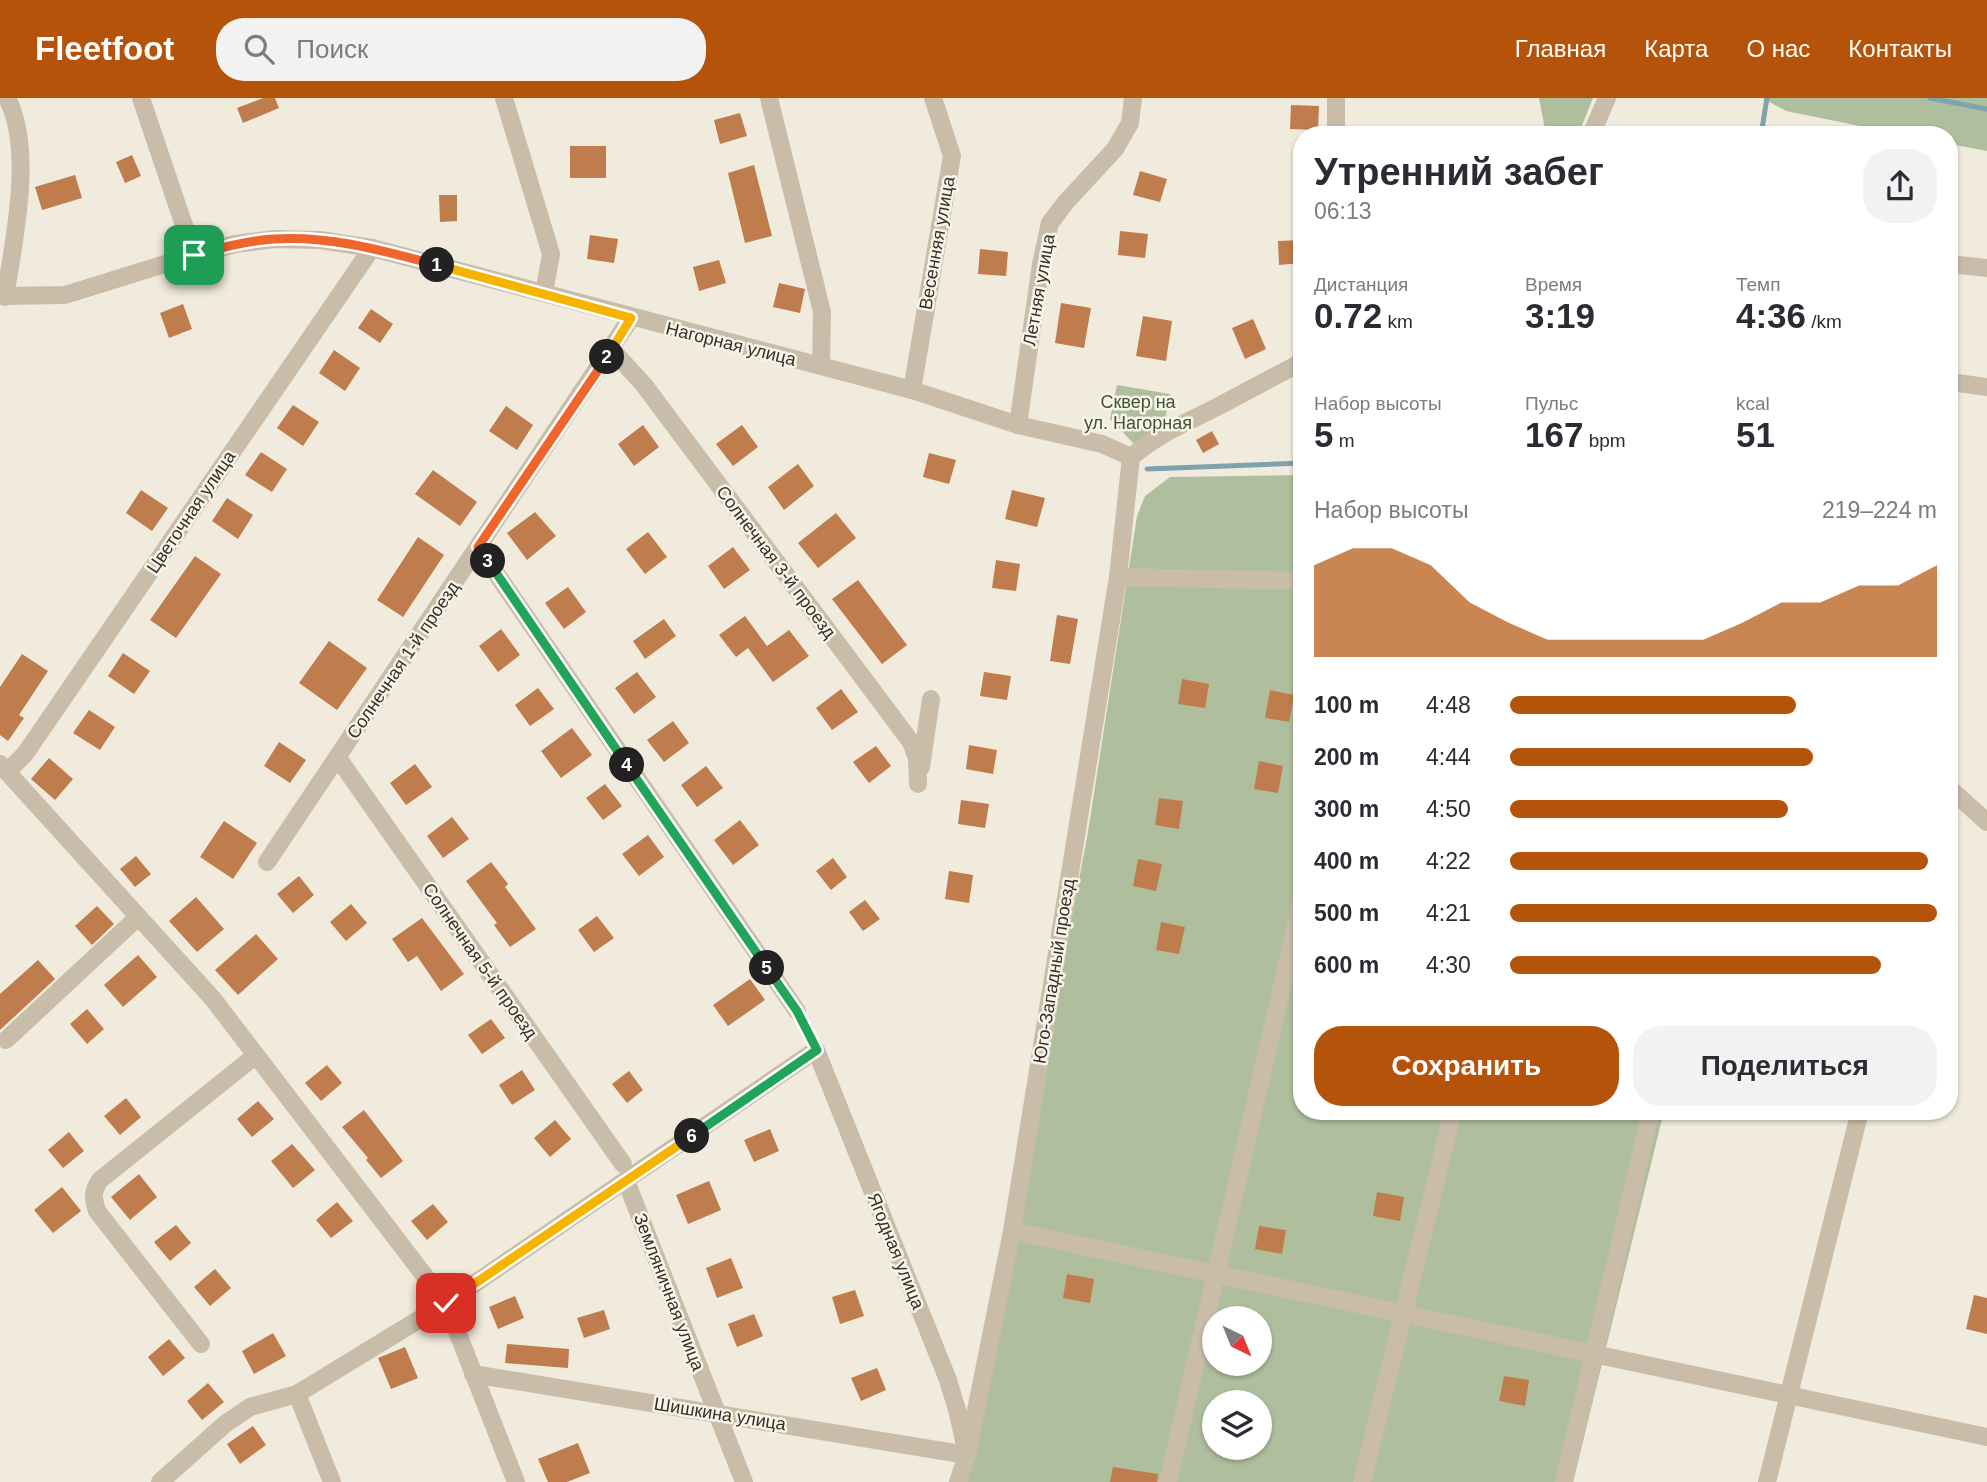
<!DOCTYPE html>
<html lang="ru">
<head>
<meta charset="utf-8">
<style>
	:root { --surface:#fff; --page:#f2f2f3; --text:#2b2b33; --muted:#7c7c81; --accent:#b45309 }
	body { margin:0; font-family:Helvetica,sans-serif; background:var(--page); color:var(--text); height:100vh; display:flex; flex-direction:column; font-size:26px; white-space:nowrap }
	* { box-sizing:border-box; margin:0 }
	p { font-size:23px; color:var(--muted) }
	.icon { flex:none; width:38px; height:38px; fill:none; stroke:currentColor; stroke-width:2; stroke-linecap:round; stroke-linejoin:round }
	.map { position:relative; flex:1; overflow:hidden }
	.side { position:absolute; left:1293px; top:28px; width:665px; height:994px; display:flex; flex-direction:column; background:var(--surface); border-radius:28px; box-shadow:0 2px 5px #0004 }
	.side>* { flex:none }
	.needle { width:46px; rotate:137deg }
	.tools { position:absolute; left:1202px; top:1208px; display:grid; gap:14px }
	.tools a { display:grid; place-items:center; width:70px; height:70px; border-radius:50%; background:var(--surface); box-shadow:0 2px 5px #0004; font-size:35px }
	.pin { position:absolute; display:grid; place-items:center; width:60px; height:60px; color:#fff; margin:-30px; border-radius:14px; box-shadow:0 4px 10px #0006 }
	.km { position:absolute; width:35px; height:35px; margin:-18px; border-radius:50%; background:#222; color:#fff; font-size:19px; line-height:35px; text-align:center }
	.round { display:grid; place-items:center; flex:none; width:74px; height:74px; border-radius:28px; background:var(--page) }
	.headline { display:flex; align-items:center; justify-content:space-between; height:119px; padding:0 21px }
	h1 { font-size:38px; font-weight:700; line-height:52px }
	.metrics { display:grid; grid-template-columns:repeat(3,1fr); gap:10px; height:119px; padding:7px 21px }
	.metrics div { display:grid; align-content:center }
	.metrics b { font-size:35px; font-weight:700 }
	.metrics small { font-size:19px; font-weight:400 }
	.metrics p { font-size:19px }
	.chart { height:196px; padding:14px 21px }
	.chart p { display:flex; justify-content:space-between }
	.chart svg { width:100%; height:126px; margin-top:7px; fill:var(--accent); opacity:.7 }
	.button { display:flex; gap:14px; margin-top:auto; padding:14px 21px }
	.button a { flex:1; height:80px; border-radius:28px; background:var(--accent); color:#fff; font-size:28px; font-weight:700; line-height:80px; text-align:center }
	.button a+a { background:var(--page); color:var(--text) }
	ul { padding:0 21px; list-style:none; font-size:23px }
	li { display:grid; grid-template-columns:112px 84px 1fr; align-items:center; height:52px }
	li i { height:18px; border-radius:9px; background:var(--accent) }
	header { display:flex; align-items:center; gap:42px; box-sizing:border-box; height:98px; padding:0 35px; background:var(--accent); color:#fff }
	header strong { font-size:33px }
	nav { display:flex; gap:38px; margin-inline-start:auto; font-size:24px }
	.search { width:490px; height:63px; background:var(--page); display:flex; align-items:center; gap:18px; box-sizing:border-box; padding:0 24px; border-radius:28px; color:var(--muted); font-size:26px }
	.map>svg:first-child { display:block }
	.green { fill:#afbf9e; fill-rule:evenodd }
	.lines { fill:none; stroke-linecap:round; stroke-linejoin:round }
	.stream { stroke:#7ea3ad; stroke-width:5 }
	.building { fill:#bf7c4d }
	.path { stroke:#b4a794; stroke-width:2.5; stroke-dasharray:3.5 3.5; stroke-linecap:butt }
	.minor { stroke:#c9bdaa; stroke-width:18 }
	.split-1-casing { stroke:#fff; stroke-width:14 }
	.split-2-casing { stroke:#fff; stroke-width:14 }
	.split-3-casing { stroke:#fff; stroke-width:14 }
	.split-4-casing { stroke:#fff; stroke-width:14 }
	.split-5-casing { stroke:#fff; stroke-width:14 }
	.split-6-casing { stroke:#fff; stroke-width:14 }
	.split-7-casing { stroke:#fff; stroke-width:14 }
	.split-1 { stroke:#f0652b; stroke-width:9 }
	.split-2 { stroke:#f5b400; stroke-width:9 }
	.split-3 { stroke:#f0652b; stroke-width:9 }
	.split-4 { stroke:#22a559; stroke-width:9 }
	.split-5 { stroke:#22a559; stroke-width:9 }
	.split-6 { stroke:#22a559; stroke-width:9 }
	.split-7 { stroke:#f5b400; stroke-width:9 }
	.labels { text-anchor:middle; dominant-baseline:central; stroke-width:5; stroke-linejoin:round; paint-order:stroke }
	.street-label { font-size:18px; fill:#362f29; stroke:#f9f4ea }
	.park-label { font-size:18px; fill:#3f532e; stroke:#f9f4ea }
</style>
</head>
<body>
<header>
<strong>Fleetfoot</strong>
<div class="search"><svg class="icon" aria-label="search" viewBox="0 0 24 24"><circle cx="10" cy="10" r="6"/><path d="M15 15l6 6"/></svg>Поиск</div>
<nav><a>Главная</a><a>Карта</a><a>О нас</a><a>Контакты</a></nav>
</header>
<div class="map">
<svg width="1987" height="1384" viewBox="0 0 1987 1384">
	<rect width="100%" height="100%" fill="#f1ebdd"/>
	<g class="green">
		<polygon points="1539,0 1593,0 1578,37 1546,37"/>
		<polygon points="1762,0 1987,0 1987,53 1950,46 1950,37 1904,37 1786,13"/>
		<polygon points="1117,287 1170,296 1164,327 1134,346 1110,321"/>
		<path d="M1302,377V1013H1664L1573,1384H962L970,1356L1088,734L1137,418L1145,398L1170,379ZM1214,1220H1260V1265H1214ZM1214,1304H1260V1349H1214Z"/>
	</g>
	<g class="lines">
		<g class="stream">
			<polyline points="1930,0 1987,11"/>
			<polyline points="1761,37 1767,0"/>
			<polyline points="1147,371 1302,365"/>
		</g>
	</g>
	<g class="building">
		<polygon points="263,0 275,0 279,10 243,25 237,10"/>
		<polygon points="1291,7 1319,8 1318,32 1290,31"/>
		<polygon points="740,15 747,38 720,46 714,22"/>
		<rect x="570" y="48" width="36" height="32"/>
		<polygon points="132,57 141,78 125,85 116,64"/>
		<polygon points="754,67 772,138 745,145 728,75"/>
		<polygon points="1140,73 1167,81 1160,104 1133,97"/>
		<polygon points="75,77 82,100 42,112 35,89"/>
		<polygon points="439,97 457,97 457,123 440,124"/>
		<polygon points="1120,133 1148,136 1145,160 1118,157"/>
		<polygon points="590,137 618,141 614,165 587,161"/>
		<polygon points="1302,142 1302,165 1279,167 1278,143"/>
		<polygon points="980,151 1008,154 1006,178 978,176"/>
		<polygon points="719,162 726,185 699,193 693,169"/>
		<polygon points="779,185 805,191 800,215 773,209"/>
		<polygon points="1061,205 1091,210 1084,250 1055,245"/>
		<polygon points="183,206 192,231 169,240 160,215"/>
		<polygon points="371,211 393,226 380,245 358,230"/>
		<polygon points="1143,218 1172,223 1166,263 1136,258"/>
		<polygon points="1253,221 1266,251 1245,261 1232,230"/>
		<polygon points="334,252 360,270 345,293 319,275"/>
		<polygon points="293,307 319,324 303,348 277,330"/>
		<polygon points="506,308 533,327 517,352 489,333"/>
		<polygon points="643,327 659,349 634,368 618,346"/>
		<polygon points="742,327 758,349 733,368 716,346"/>
		<polygon points="1212,333 1219,346 1203,355 1196,342"/>
		<polygon points="261,354 287,371 272,394 245,377"/>
		<polygon points="929,355 956,362 949,386 923,379"/>
		<polygon points="798,366 814,388 784,412 768,389"/>
		<polygon points="433,372 477,404 460,428 415,396"/>
		<polygon points="141,392 168,410 152,433 126,415"/>
		<polygon points="1012,392 1045,400 1037,429 1005,421"/>
		<polygon points="227,400 253,417 238,441 212,423"/>
		<polygon points="535,414 556,438 527,462 507,435"/>
		<polygon points="836,415 856,440 818,470 798,445"/>
		<polygon points="648,434 667,459 645,476 626,451"/>
		<polygon points="418,439 444,457 403,519 377,502"/>
		<polygon points="733,449 750,472 724,491 708,468"/>
		<polygon points="195,458 221,476 176,540 150,522"/>
		<polygon points="996,462 1020,466 1016,493 992,490"/>
		<polygon points="858,482 907,547 882,566 832,501"/>
		<polygon points="568,489 586,514 564,531 545,505"/>
		<polygon points="1057,517 1078,521 1070,566 1050,563"/>
		<polygon points="745,518 767,548 789,532 809,558 773,584 748,550 736,559 719,537"/>
		<polygon points="664,521 676,538 645,561 633,543"/>
		<polygon points="501,531 520,557 498,574 479,548"/>
		<polygon points="329,543 367,570 337,612 299,585"/>
		<polygon points="123,555 150,573 134,596 108,578"/>
		<polygon points="22,556 48,573 19,617 24,620 8,643 0,637 0,589"/>
		<polygon points="637,574 656,599 634,616 615,590"/>
		<polygon points="984,574 1011,578 1007,602 980,598"/>
		<polygon points="1182,581 1209,586 1205,610 1178,606"/>
		<polygon points="538,590 554,611 530,628 515,607"/>
		<polygon points="841,591 858,614 832,632 816,610"/>
		<polygon points="1270,592 1294,597 1289,624 1265,620"/>
		<polygon points="89,612 115,629 100,652 73,635"/>
		<polygon points="673,623 689,645 664,664 647,642"/>
		<polygon points="572,630 592,657 561,680 541,653"/>
		<polygon points="279,644 306,662 290,685 264,668"/>
		<polygon points="969,647 997,652 993,676 966,671"/>
		<polygon points="876,648 891,668 869,685 853,664"/>
		<polygon points="49,660 73,681 55,702 31,681"/>
		<polygon points="1259,663 1283,668 1278,695 1254,691"/>
		<polygon points="415,666 432,689 406,707 390,685"/>
		<polygon points="706,668 723,690 697,709 681,687"/>
		<polygon points="605,686 622,708 603,722 586,700"/>
		<polygon points="1159,700 1183,703 1179,731 1155,727"/>
		<polygon points="961,702 989,706 985,730 958,726"/>
		<polygon points="452,719 469,741 443,760 427,738"/>
		<polygon points="740,722 759,747 733,767 714,742"/>
		<polygon points="224,723 257,745 233,781 200,759"/>
		<polygon points="648,737 664,759 639,778 622,756"/>
		<polygon points="136,758 151,776 135,789 120,771"/>
		<polygon points="833,760 847,779 831,792 816,773"/>
		<polygon points="1138,761 1162,766 1156,793 1133,788"/>
		<polygon points="491,764 508,786 505,789 536,831 510,849 494,827 497,825 466,783"/>
		<polygon points="949,773 973,777 969,805 945,801"/>
		<polygon points="299,778 314,797 293,815 277,796"/>
		<polygon points="196,799 224,831 197,854 169,823"/>
		<polygon points="865,802 880,821 863,833 849,814"/>
		<polygon points="351,806 367,825 346,843 330,824"/>
		<polygon points="97,808 114,826 92,847 75,828"/>
		<polygon points="597,818 614,840 594,854 578,832"/>
		<polygon points="422,820 464,876 441,893 417,858 408,864 392,841"/>
		<polygon points="1161,824 1185,829 1179,856 1156,852"/>
		<polygon points="256,836 278,861 238,897 215,872"/>
		<polygon points="138,857 157,879 123,909 104,887"/>
		<polygon points="38,862 55,881 0,932 0,896"/>
		<polygon points="750,881 765,902 728,928 713,907"/>
		<polygon points="87,911 104,931 87,946 70,926"/>
		<polygon points="491,921 505,940 482,956 468,937"/>
		<polygon points="327,967 342,985 321,1003 305,985"/>
		<polygon points="522,972 535,992 512,1007 499,987"/>
		<polygon points="629,973 643,992 627,1005 612,986"/>
		<polygon points="126,1000 141,1019 120,1037 104,1018"/>
		<polygon points="258,1003 274,1021 252,1039 237,1021"/>
		<polygon points="364,1012 403,1063 381,1080 366,1062 368,1060 342,1029"/>
		<polygon points="555,1022 571,1041 550,1059 534,1040"/>
		<polygon points="770,1031 779,1053 754,1064 744,1042"/>
		<polygon points="69,1034 84,1053 63,1070 48,1052"/>
		<polygon points="292,1046 315,1072 293,1090 271,1063"/>
		<polygon points="139,1076 157,1099 130,1122 111,1099"/>
		<polygon points="709,1083 721,1112 688,1126 676,1097"/>
		<polygon points="62,1089 81,1113 53,1135 34,1112"/>
		<polygon points="1377,1094 1404,1099 1400,1123 1373,1118"/>
		<polygon points="337,1104 353,1123 331,1140 316,1122"/>
		<polygon points="433,1106 448,1124 427,1142 411,1123"/>
		<polygon points="176,1127 191,1145 170,1163 154,1144"/>
		<polygon points="1259,1128 1286,1132 1282,1156 1255,1151"/>
		<polygon points="731,1160 743,1190 717,1200 706,1170"/>
		<polygon points="215,1171 231,1190 210,1208 194,1189"/>
		<polygon points="1067,1176 1094,1181 1090,1205 1063,1200"/>
		<polygon points="855,1192 864,1218 840,1226 832,1199"/>
		<polygon points="1974,1197 1987,1200 1987,1236 1966,1231"/>
		<polygon points="515,1198 524,1220 498,1231 489,1209"/>
		<polygon points="604,1212 610,1231 584,1240 577,1220"/>
		<polygon points="754,1216 763,1238 737,1249 728,1226"/>
		<polygon points="273,1235 286,1258 254,1276 242,1253"/>
		<polygon points="169,1241 185,1260 163,1278 148,1259"/>
		<polygon points="507,1246 569,1251 568,1270 505,1265"/>
		<polygon points="405,1249 418,1280 391,1291 378,1260"/>
		<polygon points="877,1270 886,1292 861,1303 851,1280"/>
		<polygon points="1504,1278 1529,1282 1525,1308 1499,1303"/>
		<polygon points="208,1285 224,1304 202,1322 187,1303"/>
		<polygon points="253,1328 266,1347 240,1366 227,1346"/>
		<polygon points="578,1345 590,1375 567,1384 548,1384 538,1361"/>
		<polygon points="1113,1369 1158,1376 1157,1384 1110,1384"/>
	</g>
	<g class="lines">
		<g class="path">
			<polyline points="1133,305 1154,309"/>
			<polyline points="1137,332 1143,306"/>
		</g>
		<g class="minor">
			<polyline points="141,0 194,157"/>
			<polyline points="504,0 551,156 544,195"/>
			<polyline points="769,0 822,214 821,268"/>
			<polyline points="1336,37 1336,0"/>
			<polyline points="1591,37 1607,0"/>
			<polyline points="1950,166 1987,170"/>
			<polyline points="0,198 65,197 194,157 235,146 274,141 320,142 372,150 912,292 1018,327 1102,346 1131,359"/>
			<path d="M5,199C14,142 34,52 7,0"/>
			<polyline points="612,252 644,287 911,644 917,660 918,686"/>
			<polyline points="1950,284 1987,289"/>
			<polyline points="912,292 952,58 933,0"/>
			<polyline points="1018,327 1041,166 1050,125 1066,104 1115,51 1130,25 1133,0"/>
			<path d="M1131,359C1160,335 1183,326 1215,310C1244,295 1273,279 1302,264"/>
			<polyline points="478,449 797,913"/>
			<polyline points="1118,479 1302,483"/>
			<polyline points="338,660 623,1066"/>
			<polyline points="0,666 213,901 437,1194"/>
			<polyline points="921,669 931,601"/>
			<polyline points="7,674 25,656 372,150"/>
			<polyline points="1950,691 1987,724"/>
			<polyline points="267,764 631,220"/>
			<polyline points="6,942 137,820"/>
			<polyline points="626,1083 744,1384"/>
			<polyline points="1012,1133 1987,1339"/>
			<polyline points="446,1205 516,1384"/>
			<path d="M201,1246L97,1113C93,1100 92,1094 100,1082L255,958"/>
			<polyline points="297,1296 332,1384"/>
			<polyline points="160,1384 225,1326 250,1309 297,1296 446,1205 816,952 948,1282 958,1315 967,1357 473,1276"/>
			<polyline points="958,1384 967,1357 1012,1133 1118,479 1131,359"/>
			<polyline points="1168,1384 1302,802"/>
			<polyline points="1362,1384 1453,1013"/>
			<polyline points="1564,1384 1651,1013"/>
			<polyline points="1767,1384 1860,1013"/>
		</g>
	</g>
	<g class="lines">
		<g class="split-1-casing">
			<path id="split-1" d="M194,157C220,150 246,143 273,141C329,137 384,153 437,167"/>
		</g>
		<g class="split-2-casing">
			<polyline id="split-2" points="437,167 631,220 607,259"/>
		</g>
		<g class="split-3-casing">
			<polyline id="split-3" points="488,463 478,449 607,259"/>
		</g>
		<g class="split-4-casing">
			<polyline id="split-4" points="488,463 627,667"/>
		</g>
		<g class="split-5-casing">
			<polyline id="split-5" points="627,667 767,870"/>
		</g>
		<g class="split-6-casing">
			<polyline id="split-6" points="692,1038 817,952 797,913 767,870"/>
		</g>
		<g class="split-7-casing">
			<polyline id="split-7" points="446,1205 692,1038"/>
		</g>
		<use href="#split-1" class="split-1"/>
		<use href="#split-2" class="split-2"/>
		<use href="#split-3" class="split-3"/>
		<use href="#split-4" class="split-4"/>
		<use href="#split-5" class="split-5"/>
		<use href="#split-6" class="split-6"/>
		<use href="#split-7" class="split-7"/>
	</g>
	<g class="labels">
		<g class="street-label">
			<text transform="translate(937 145) rotate(-80)">Весенняя улица</text>
			<text transform="translate(1039 192) rotate(-80)">Летняя улица</text>
			<text transform="translate(731 246) rotate(14)">Нагорная улица</text>
			<text transform="translate(191 414) rotate(-56)">Цветочная улица</text>
			<text transform="translate(776 464) rotate(53)">Солнечная 3-й проезд</text>
			<text transform="translate(403 562) rotate(-56)">Солнечная 1-й проезд</text>
			<text transform="translate(480 863) rotate(55)">Солнечная 5-й проезд</text>
			<text transform="translate(1054 873) rotate(-81)">Юго-Западный проезд</text>
			<text transform="translate(896 1153) rotate(68)">Ягодная улица</text>
			<text transform="translate(669 1194) rotate(69)">Земляничная улица</text>
			<text transform="translate(720 1316) rotate(9)">Шишкина улица</text>
		</g>
		<g class="park-label">
			<text x="1138" y="304">Сквер на<tspan x="1138" dy="21">ул. Нагорная</tspan></text>
		</g>
	</g>
</svg>
<div class="tools">
<a><svg class="needle" viewBox="-14 -14 28 28"><path d="M0-13l5 13h-10z" fill="#e53935"/><path d="M0 13l5-13h-10z" fill="#7c7c81"/></svg></a>
<a><svg class="icon" aria-label="layers" viewBox="0 0 24 24"><path d="M12 4l9 5-9 5-9-5zM3 14l9 5 9-5"/></svg></a>
</div>
<div class="pin" style="left:194px;top:157px;background:#1e9e55"><svg class="icon" aria-label="arrive" viewBox="0 0 24 24"><path d="M6 21V4h12l-3 4 3 4H6"/></svg></div>
<div class="pin" style="left:446px;top:1205px;background:#d93025"><svg class="icon" aria-label="check" viewBox="0 0 24 24"><path d="M5 12l5 5 9-10"/></svg></div>
<b class="km" style="left:437px;top:167px">1</b>
<b class="km" style="left:607px;top:259px">2</b>
<b class="km" style="left:488px;top:463px">3</b>
<b class="km" style="left:627px;top:667px">4</b>
<b class="km" style="left:767px;top:870px">5</b>
<b class="km" style="left:692px;top:1038px">6</b>
<section class="side">
<div class="headline"><div><h1>Утренний забег</h1><p>06:13</p></div><a class="round"><svg class="icon" aria-label="share" viewBox="0 0 24 24"><path d="M12 15V3M7 8l5-5 5 5M5 13v7h14v-7"/></svg></a></div>
<div class="metrics">
<div><p>Дистанция</p><b>0.72<small> km</small></b></div>
<div><p>Время</p><b>3:19</b></div>
<div><p>Темп</p><b>4:36<small> /km</small></b></div>
</div>
<div class="metrics">
<div><p>Набор высоты</p><b>5<small> m</small></b></div>
<div><p>Пульс</p><b>167<small> bpm</small></b></div>
<div><p>kcal</p><b>51</b></div>
</div>
<div class="chart"><p><span>Набор высоты</span>219–224 m</p>
<svg viewBox="0 0 160 44" preserveAspectRatio="none"><path d="M0 44V12L10 6L20 6L30 12L40 25L50 32L60 38L70 38L80 38L90 38L100 38L110 32L120 25L130 25L140 19L150 19L160 12V44z"/></svg>
</div>
<ul>
<li><b>100 m</b>4:48<i style="width:67%"></i></li>
<li><b>200 m</b>4:44<i style="width:71%"></i></li>
<li><b>300 m</b>4:50<i style="width:65%"></i></li>
<li><b>400 m</b>4:22<i style="width:98%"></i></li>
<li><b>500 m</b>4:21<i style="width:100%"></i></li>
<li><b>600 m</b>4:30<i style="width:87%"></i></li>
</ul>
<div class="button"><a>Сохранить</a><a>Поделиться</a></div>
</section>
</div>
</body>
</html>
